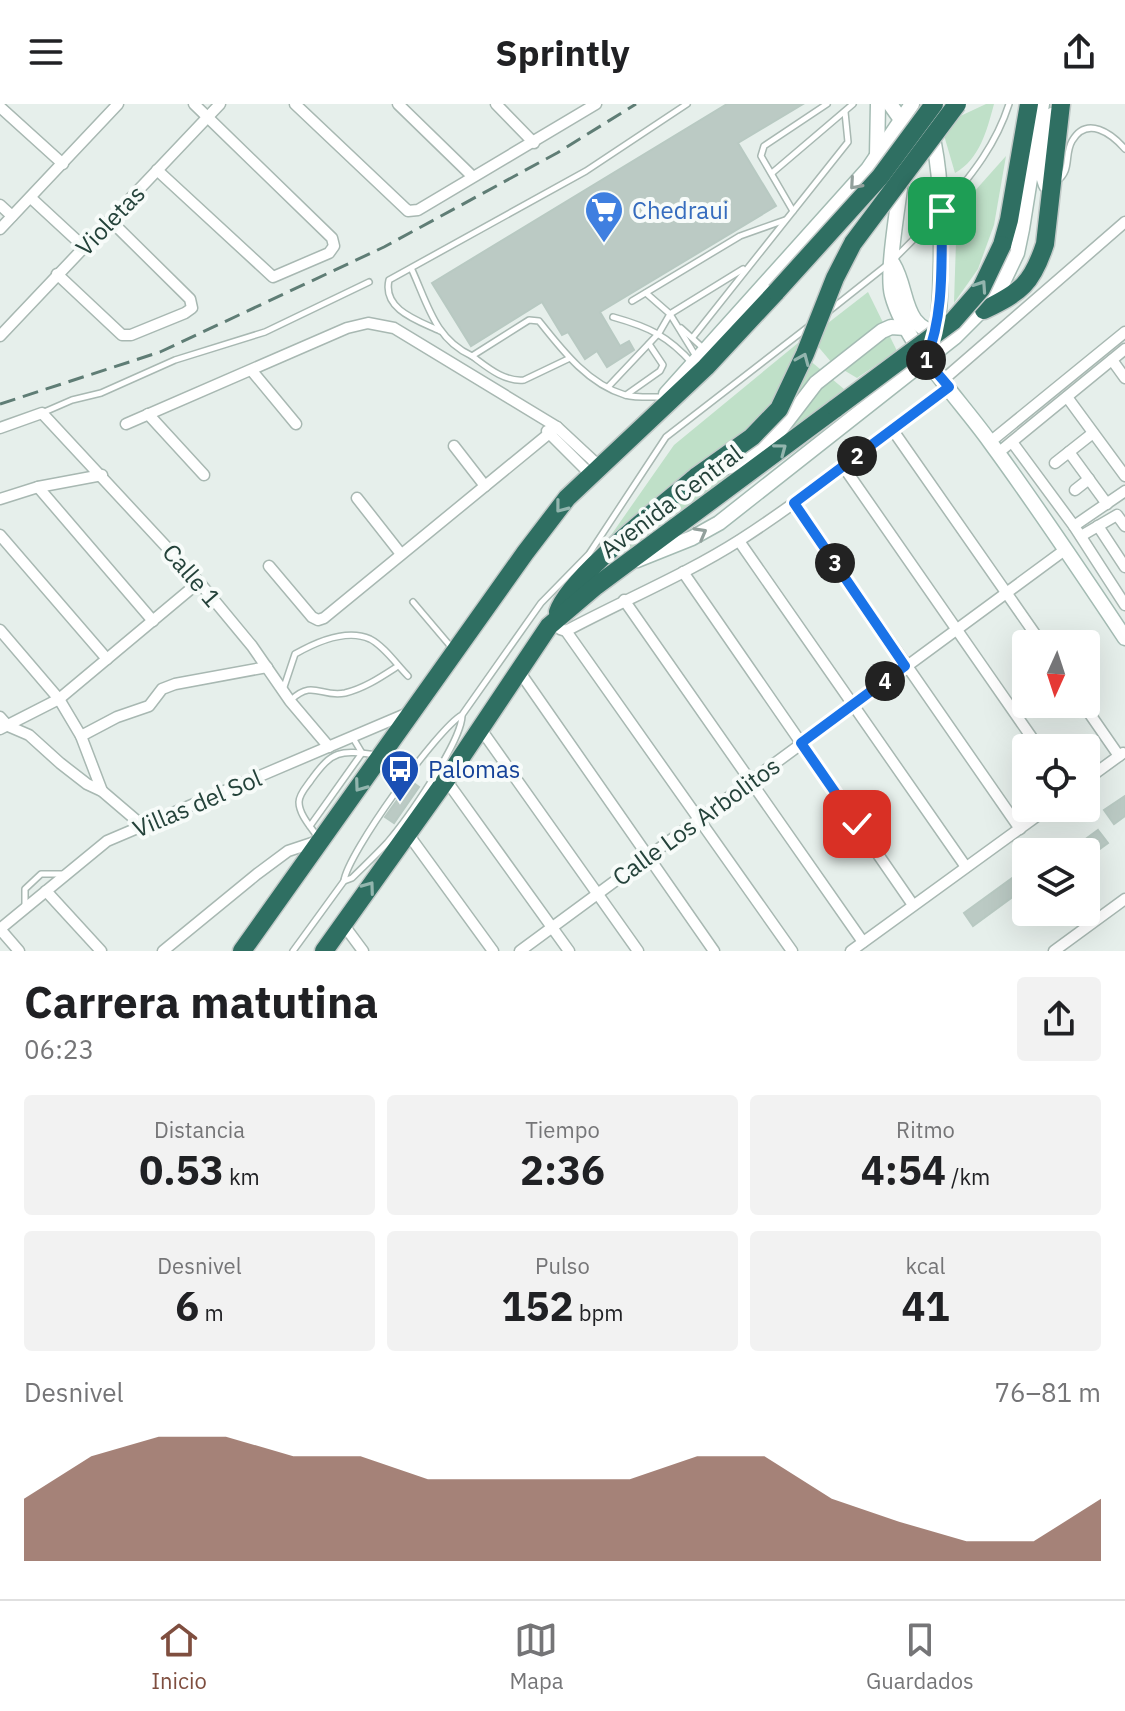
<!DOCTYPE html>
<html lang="es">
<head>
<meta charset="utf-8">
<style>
	:root { --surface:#fff; --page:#f2f2f2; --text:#202124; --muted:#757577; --line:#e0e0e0; --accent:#7f4e3f }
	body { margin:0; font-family:"IBM Plex Sans",sans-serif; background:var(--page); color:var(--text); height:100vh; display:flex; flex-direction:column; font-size:30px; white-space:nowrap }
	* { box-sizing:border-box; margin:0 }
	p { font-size:26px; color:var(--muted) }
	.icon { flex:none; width:44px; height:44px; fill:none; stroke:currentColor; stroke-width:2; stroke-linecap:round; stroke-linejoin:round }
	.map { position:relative; height:847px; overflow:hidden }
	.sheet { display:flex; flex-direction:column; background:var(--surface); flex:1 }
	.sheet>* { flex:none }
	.needle { width:52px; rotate:183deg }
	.buttons { position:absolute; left:1012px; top:526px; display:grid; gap:16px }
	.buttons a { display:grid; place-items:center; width:88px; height:88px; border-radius:8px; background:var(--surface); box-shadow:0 8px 32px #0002; font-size:40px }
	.pin { position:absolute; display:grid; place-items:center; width:68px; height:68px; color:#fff; margin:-34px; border-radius:16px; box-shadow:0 4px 12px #0006 }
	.km { position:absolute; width:40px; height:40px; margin:-20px; border-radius:50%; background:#222; color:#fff; font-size:22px; line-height:40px; text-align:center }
	.round { display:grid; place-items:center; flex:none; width:84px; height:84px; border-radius:8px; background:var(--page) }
	.overview { display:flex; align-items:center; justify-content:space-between; height:136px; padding:0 24px }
	h1 { font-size:44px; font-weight:700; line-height:60px }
	.stats { display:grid; grid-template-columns:repeat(3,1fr); gap:12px; height:136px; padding:8px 24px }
	.stats div { display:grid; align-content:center; border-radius:8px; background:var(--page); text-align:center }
	.stats b { font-size:40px; font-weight:700 }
	.stats small { font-size:22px; font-weight:400 }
	.stats p { font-size:22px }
	.chart { height:224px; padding:16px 24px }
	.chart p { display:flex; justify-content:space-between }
	.chart svg { width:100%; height:144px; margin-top:8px; fill:var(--accent); opacity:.7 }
	header { display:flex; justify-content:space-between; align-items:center; height:104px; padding:0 24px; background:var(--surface); font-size:36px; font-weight:700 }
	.tabs { display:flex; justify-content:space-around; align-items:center; height:112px; border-top:2px solid var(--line); background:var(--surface); font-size:22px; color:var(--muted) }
	.tabs a { display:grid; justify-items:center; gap:4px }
	.tabs .current { color:var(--accent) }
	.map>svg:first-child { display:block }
	.green { fill:#bfe0c8 }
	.building { fill:#bbcac4; stroke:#b8c9c2; stroke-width:2 }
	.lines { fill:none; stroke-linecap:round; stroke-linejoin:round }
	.lane-casing { stroke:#a8b8b2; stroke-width:8 }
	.street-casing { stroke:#a8b8b2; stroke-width:13 }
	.secondary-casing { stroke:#a4bbb3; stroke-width:17 }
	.highway-casing { stroke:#c2cac8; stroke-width:21 }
	.lane { stroke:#fff; stroke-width:5 }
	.street { stroke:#fff; stroke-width:10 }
	.secondary { stroke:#fff; stroke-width:14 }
	.highway { stroke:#2f6f62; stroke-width:18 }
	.rail { stroke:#5f7d75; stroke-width:3; stroke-dasharray:16 8; stroke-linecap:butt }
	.highway-bridge-casing { stroke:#c2cac8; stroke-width:21; stroke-linecap:butt }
	.highway-bridge { stroke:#2f6f62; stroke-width:18 }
	.oneway { stroke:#92a09c }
	.oneway2 { stroke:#93b5ae }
	.route-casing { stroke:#fff; stroke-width:16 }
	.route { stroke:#1a73e8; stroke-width:10 }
	.labels { text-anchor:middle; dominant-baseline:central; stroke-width:8; stroke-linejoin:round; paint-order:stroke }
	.shop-label { font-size:24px; fill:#366cbe; stroke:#f7fbf9; text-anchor:start }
	.street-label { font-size:24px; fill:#24423a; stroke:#f7fbf9 }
	.transit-label { font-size:24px; fill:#164399; stroke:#f7fbf9; text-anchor:start }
</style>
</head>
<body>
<header><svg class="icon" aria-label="menu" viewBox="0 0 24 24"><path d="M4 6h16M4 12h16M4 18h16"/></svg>Sprintly<svg class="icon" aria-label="share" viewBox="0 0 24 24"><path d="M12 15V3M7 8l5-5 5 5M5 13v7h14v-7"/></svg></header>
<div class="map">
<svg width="1125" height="847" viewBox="0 0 1125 847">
	<rect width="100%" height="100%" fill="#e6efeb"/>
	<g class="green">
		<path d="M986,0H994C987,26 980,55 955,69L941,21Z"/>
		<polygon points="1006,52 994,121 978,165 954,199 957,107"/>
		<polygon points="868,188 897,247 857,274 832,259 810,233"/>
		<polygon points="798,239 808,255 844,285 663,424 572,487 674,341"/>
	</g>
	<g class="building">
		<polygon points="727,0 803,0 738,39 776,102 600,208 620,242 629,237 634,246 607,263 597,247 585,255 568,228 562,231 542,198 471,242 432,179"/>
		<polygon points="411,677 419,683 394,719 385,713"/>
		<polygon points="1125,692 1125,712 1114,720 1104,706"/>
		<polygon points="1098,726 1108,739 1086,755 1086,748 1068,748"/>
		<polygon points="1026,764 1026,783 973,822 964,809"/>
	</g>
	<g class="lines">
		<g class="lane-casing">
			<g id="lane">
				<polyline points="772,69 853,0"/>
				<path d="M1057,77C1072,66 1064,51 1072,37C1087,11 1112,30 1125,45"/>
				<path d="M945,103C972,70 996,41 1009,0"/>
				<polyline points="793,107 761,52 764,42 827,0"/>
				<polyline points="894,155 938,111"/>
				<path d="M412,166C428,201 435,235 472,252"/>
				<polyline points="646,189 670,210 697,254"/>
				<polyline points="632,197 740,132 785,116"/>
				<polyline points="829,207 887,161"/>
				<path d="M613,213C649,223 668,232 693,260"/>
				<polyline points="681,224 703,244"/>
				<path d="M440,227C419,217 382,206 389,176L586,67L687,0"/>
				<polyline points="693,233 848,38 845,8"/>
				<path d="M568,255L524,276C504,278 487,263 472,252L529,216L539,217C562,246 588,280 625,291C637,294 650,293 663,293"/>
				<polyline points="608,283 659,229 670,210 743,165"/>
				<polyline points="626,291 660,267 663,261 649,240"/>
				<polyline points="42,309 72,296 101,289 175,256 265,228 369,178"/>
				<polyline points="413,498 452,544"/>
				<path d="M283,586L295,550C316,538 346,524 370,535C384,542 397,561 408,572"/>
				<path d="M291,596C313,575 321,594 345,589C365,584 381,573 398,562"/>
				<polyline points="310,722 362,649 353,634"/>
				<path d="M317,732C310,722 299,710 299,698C299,690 307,682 311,676C333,646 339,646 377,651"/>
				<path d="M344,777L352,774C363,763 376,751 387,739C406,717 461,639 462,612"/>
				<polyline points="25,804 25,785 41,770 65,770"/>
				<path d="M293,847L344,777C347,750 438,624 462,611L541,499L589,450L666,333L808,223"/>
			</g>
		</g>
		<g class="street-casing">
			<g id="street">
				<polyline points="295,0 408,107 418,106 596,0"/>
				<polyline points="398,0 472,72"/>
				<polyline points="496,0 534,39"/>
				<polyline points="0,3 63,60"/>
				<polyline points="157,66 273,173 329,149 334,142 332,134 194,0"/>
				<polyline points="31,94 84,143"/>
				<polyline points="0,101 12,112"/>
				<polyline points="0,125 118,0"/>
				<polyline points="57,170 122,231 131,231 185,209 192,204 190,195 110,116"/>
				<polyline points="0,232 220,0"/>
				<polyline points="1112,256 1125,274"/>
				<polyline points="252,267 296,320"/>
				<polyline points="943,276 1125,118"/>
				<polyline points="1067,293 1125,372"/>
				<polyline points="148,310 204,371"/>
				<polyline points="126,320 347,224 368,219 394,224 557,323 600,363"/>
				<polyline points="0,324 42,309 199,478 252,542 290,597 329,643"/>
				<polyline points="892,325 1042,540"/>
				<polyline points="547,327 591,371"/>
				<polyline points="990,338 1125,228"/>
				<polyline points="1012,338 1074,422 1125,501"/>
				<polyline points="454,342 485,382"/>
				<polyline points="1069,348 1107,400"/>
				<polyline points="998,349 1125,245"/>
				<polyline points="1055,359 1093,329"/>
				<polyline points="843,362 1039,644"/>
				<polyline points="38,383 153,517"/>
				<polyline points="1075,386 1089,375"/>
				<polyline points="357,394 401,450"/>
				<polyline points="0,395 38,383 102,371"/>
				<polyline points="794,399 1020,725"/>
				<polyline points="1074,422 1125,387"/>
				<polyline points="1098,422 1125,463"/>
				<polyline points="0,431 107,555"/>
				<polyline points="1081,432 1117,411 1125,422"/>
				<polyline points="739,437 966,763"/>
				<polyline points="269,462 312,513 318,516 324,514 557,323"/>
				<polyline points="683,468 913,801"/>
				<polyline points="624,496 863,838"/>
				<polyline points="560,525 566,527 792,847"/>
				<polyline points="0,526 59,595 81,632 102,687"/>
				<path d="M566,527C624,496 685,471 740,436C813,389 879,333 949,283"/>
				<polyline points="519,567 714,847"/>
				<polyline points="1083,600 1119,652"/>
				<polyline points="0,613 8,622 29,631 60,659 87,680 102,687 143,722"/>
				<polyline points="480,624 638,847"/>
				<polyline points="0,625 59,595 199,478"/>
				<polyline points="81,632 117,613 149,602 162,585 175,580 267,563"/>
				<polyline points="446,676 569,847"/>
				<polyline points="1086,676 1123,649"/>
				<polyline points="408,730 493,847"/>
				<polyline points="46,787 101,847"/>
				<polyline points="343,820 363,847"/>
				<polyline points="0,825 107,737 408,609"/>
				<polyline points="0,825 19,847"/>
				<polyline points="163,847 257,770 288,747 318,737"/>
				<polyline points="520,847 1066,445"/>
				<polyline points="851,847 1048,704"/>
				<polyline points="1054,847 1125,795"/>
			</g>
		</g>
		<g class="secondary-casing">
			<g id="secondary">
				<polyline points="890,0 902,17 902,44"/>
				<path d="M931,26C942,70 941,112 941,157C940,182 941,207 935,232"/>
				<polyline points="877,52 878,0"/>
				<path d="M901,76C898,104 886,169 892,191C905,240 960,296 990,338C1037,402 1081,468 1125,534"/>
				<polyline points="1046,81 1042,69 1052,11"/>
				<path d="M893,160C910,188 900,225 944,231"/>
				<polyline points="666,290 868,65 912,0"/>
				<polyline points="705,370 730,362 752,348 780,326 816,279 882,227 891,223 906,224"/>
				<polyline points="637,456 692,434 719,419 955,233 997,191 1017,149 1022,125 1042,0"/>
			</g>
		</g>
		<g class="highway-casing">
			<g id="highway">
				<polyline points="1002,141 1009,116 1029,0"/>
				<path d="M984,206C1021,188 1032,180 1045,140L1061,0"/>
				<path d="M558,508C569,473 666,399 697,372"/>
				<polyline points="242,847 525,449 567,394 706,263 776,188"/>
				<polyline points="324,847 446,676 549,522 596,482 836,304"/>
			</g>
		</g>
		<use href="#lane" class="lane"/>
		<use href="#street" class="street"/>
		<use href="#secondary" class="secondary"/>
		<use href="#highway" class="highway"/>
		<polyline class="rail" points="0,300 160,248 384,143 557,49 636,0"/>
		<g class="highway-bridge-casing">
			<g id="highway-bridge">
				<polyline points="776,188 880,73 934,0"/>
				<polyline points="836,304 953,217 981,185 1002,141"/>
				<polyline points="697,372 752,333 779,305 805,250 835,174 853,139 957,0"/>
			</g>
		</g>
		<use href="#highway-bridge" class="highway-bridge"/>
	</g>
	<defs><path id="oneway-chevron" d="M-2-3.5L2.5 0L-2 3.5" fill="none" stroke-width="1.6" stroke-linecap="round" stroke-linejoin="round" transform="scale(2)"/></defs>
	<g class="oneway">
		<use href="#oneway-chevron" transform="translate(855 80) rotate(131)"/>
		<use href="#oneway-chevron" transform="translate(701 429) rotate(-29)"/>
	</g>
	<g class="oneway2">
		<use href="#oneway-chevron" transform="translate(981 182) rotate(-56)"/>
		<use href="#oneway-chevron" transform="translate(803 255) rotate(-67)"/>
		<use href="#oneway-chevron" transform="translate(781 345) rotate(-37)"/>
		<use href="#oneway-chevron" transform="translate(561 403) rotate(128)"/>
		<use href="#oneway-chevron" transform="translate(360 682) rotate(126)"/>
		<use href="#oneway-chevron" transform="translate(369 783) rotate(-54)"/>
	</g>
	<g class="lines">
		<g class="route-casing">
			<path id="route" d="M857,720L801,639L905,562L794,399L949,283L926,256C945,208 941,158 942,107"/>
		</g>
		<use href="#route" class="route"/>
	</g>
	<defs>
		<g id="supermarket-pin" transform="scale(2)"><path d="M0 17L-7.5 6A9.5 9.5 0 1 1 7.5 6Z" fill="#3f7fe0" stroke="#f7fbf9"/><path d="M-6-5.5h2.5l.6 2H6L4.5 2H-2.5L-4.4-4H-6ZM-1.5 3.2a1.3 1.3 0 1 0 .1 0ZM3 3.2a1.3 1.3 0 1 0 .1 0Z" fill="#fff"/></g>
		<g id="bus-pin" transform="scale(2)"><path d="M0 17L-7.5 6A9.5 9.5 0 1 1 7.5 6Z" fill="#1a4fb4" stroke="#f7fbf9"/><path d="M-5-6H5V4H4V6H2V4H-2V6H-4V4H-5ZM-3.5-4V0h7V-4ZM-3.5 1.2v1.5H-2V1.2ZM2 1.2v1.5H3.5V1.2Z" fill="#fff"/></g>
	</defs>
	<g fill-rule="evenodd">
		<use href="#supermarket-pin" x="604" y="106"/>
		<use href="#bus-pin" x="400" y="665"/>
	</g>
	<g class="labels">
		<g class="shop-label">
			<text x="632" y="106">Chedraui</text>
		</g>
		<g class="street-label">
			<text transform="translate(110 116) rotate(-46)">Violetas</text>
			<text transform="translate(671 397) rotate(-37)">Avenida Central</text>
			<text transform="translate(192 471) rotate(49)">Calle 1</text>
			<text transform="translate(197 699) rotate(-23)">Villas del Sol</text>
			<text transform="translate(696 717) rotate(-36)">Calle Los Arbolitos</text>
		</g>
		<g class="transit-label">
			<text x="428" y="665">Palomas</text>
		</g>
	</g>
</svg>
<div class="buttons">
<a><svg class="needle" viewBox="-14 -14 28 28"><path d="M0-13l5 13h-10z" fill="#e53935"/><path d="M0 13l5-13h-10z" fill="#757577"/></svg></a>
<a><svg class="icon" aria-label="locate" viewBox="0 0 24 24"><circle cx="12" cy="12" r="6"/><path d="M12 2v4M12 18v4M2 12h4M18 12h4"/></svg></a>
<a><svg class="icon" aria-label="layers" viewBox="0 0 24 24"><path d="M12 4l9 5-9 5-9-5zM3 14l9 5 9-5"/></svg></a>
</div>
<div class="pin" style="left:942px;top:107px;background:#1e9e55"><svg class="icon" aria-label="arrive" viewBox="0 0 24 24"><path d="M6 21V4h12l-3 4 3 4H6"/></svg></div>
<div class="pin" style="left:857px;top:720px;background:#d93025"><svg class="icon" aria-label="check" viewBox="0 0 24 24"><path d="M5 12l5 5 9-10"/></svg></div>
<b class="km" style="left:926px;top:256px">1</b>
<b class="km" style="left:857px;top:352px">2</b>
<b class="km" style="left:835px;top:459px">3</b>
<b class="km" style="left:885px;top:577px">4</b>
</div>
<section class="sheet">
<div class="overview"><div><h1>Carrera matutina</h1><p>06:23</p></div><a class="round"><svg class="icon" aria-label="share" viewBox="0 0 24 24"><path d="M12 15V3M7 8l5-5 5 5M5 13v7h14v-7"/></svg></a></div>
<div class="stats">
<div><p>Distancia</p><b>0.53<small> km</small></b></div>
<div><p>Tiempo</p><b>2:36</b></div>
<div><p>Ritmo</p><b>4:54<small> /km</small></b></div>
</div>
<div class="stats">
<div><p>Desnivel</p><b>6<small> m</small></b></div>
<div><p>Pulso</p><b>152<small> bpm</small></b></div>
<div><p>kcal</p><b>41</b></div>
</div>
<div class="chart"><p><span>Desnivel</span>76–81 m</p>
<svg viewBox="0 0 160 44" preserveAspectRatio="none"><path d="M0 44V25L10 12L20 6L30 6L40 12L50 12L60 19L70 19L80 19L90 19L100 12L110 12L120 25L130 32L140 38L150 38L160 25V44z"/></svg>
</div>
</section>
<nav class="tabs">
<a class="current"><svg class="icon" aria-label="home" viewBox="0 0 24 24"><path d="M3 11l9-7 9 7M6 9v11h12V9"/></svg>Inicio</a>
<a><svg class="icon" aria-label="map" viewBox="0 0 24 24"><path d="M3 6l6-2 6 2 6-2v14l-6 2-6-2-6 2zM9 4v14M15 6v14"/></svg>Mapa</a>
<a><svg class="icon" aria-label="saved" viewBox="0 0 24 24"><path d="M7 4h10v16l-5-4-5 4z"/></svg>Guardados</a>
</nav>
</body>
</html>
